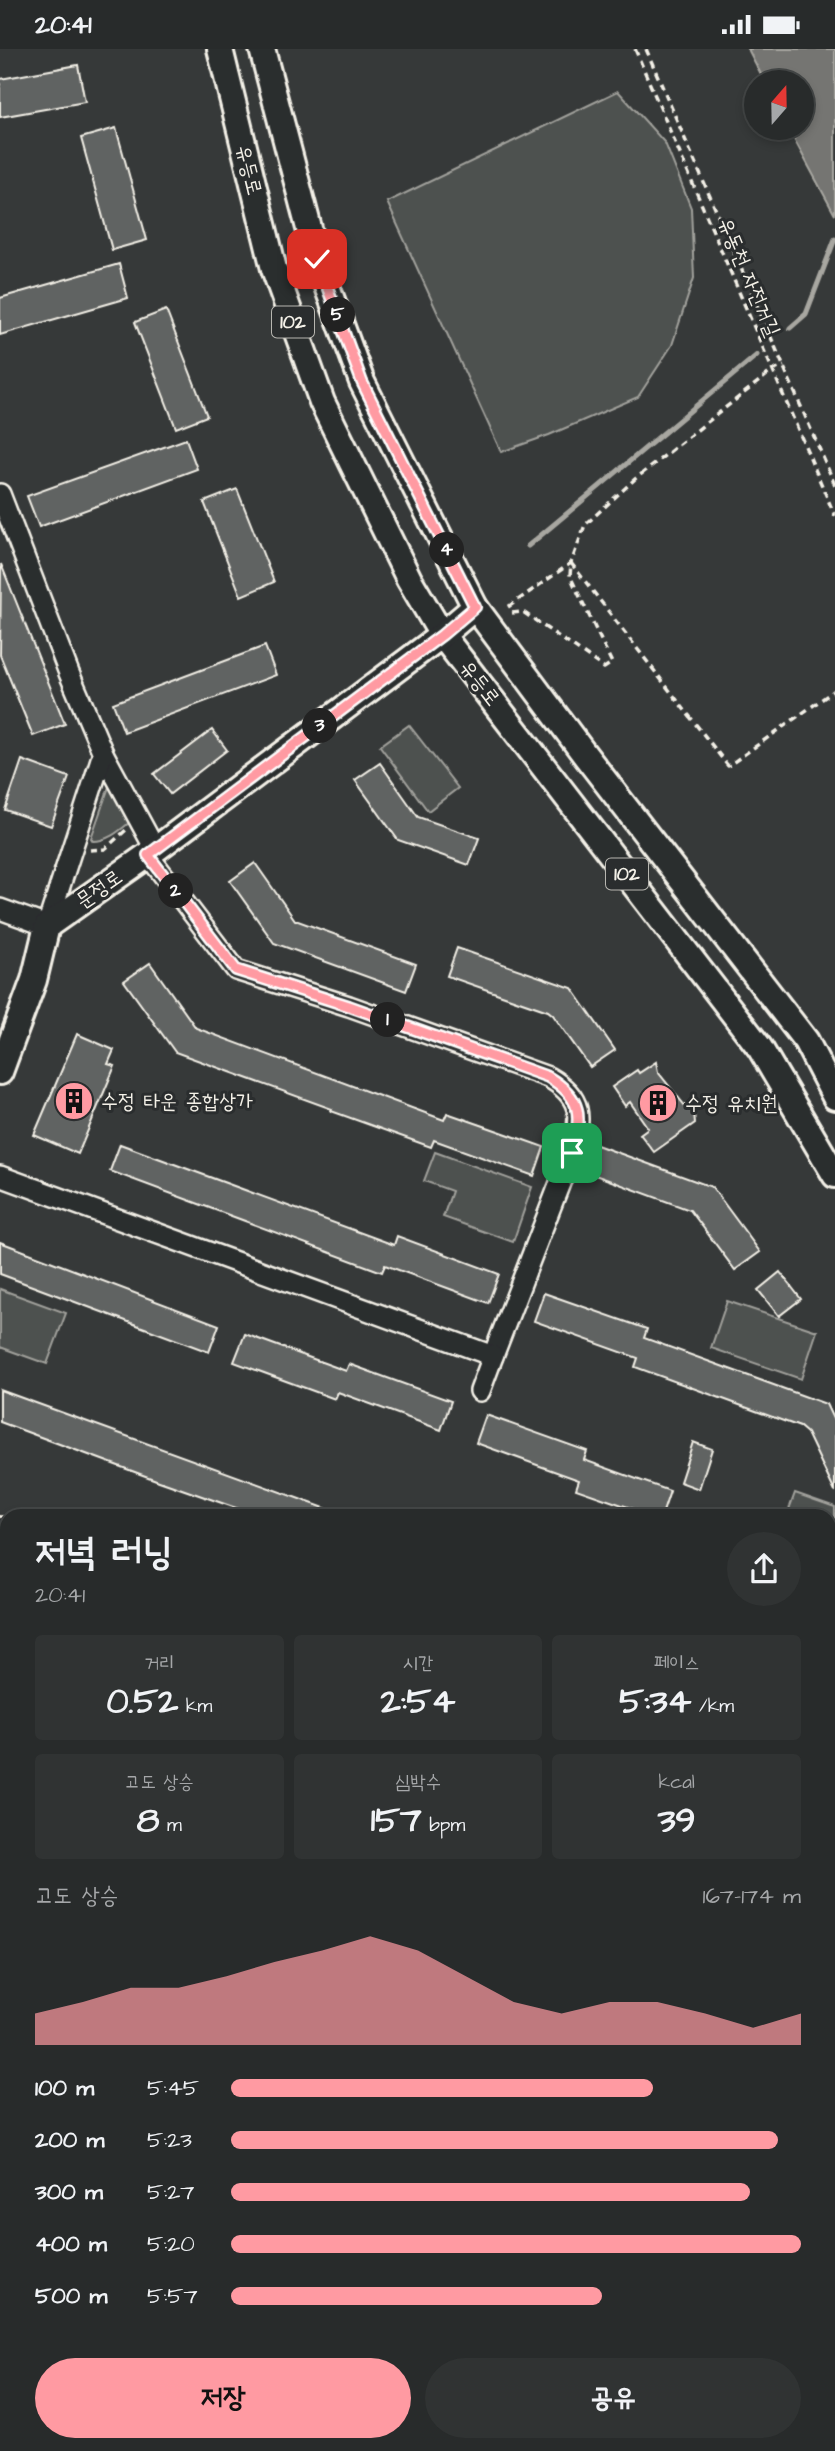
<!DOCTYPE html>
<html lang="ko">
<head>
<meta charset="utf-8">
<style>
	:root { --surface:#282b2b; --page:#303333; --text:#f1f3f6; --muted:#a5a7a9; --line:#444747; --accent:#ff9aa2 }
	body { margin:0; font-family:"Architects Daughter","Poor Story",sans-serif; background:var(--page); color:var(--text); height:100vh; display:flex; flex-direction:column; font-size:26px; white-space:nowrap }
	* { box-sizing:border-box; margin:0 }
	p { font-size:23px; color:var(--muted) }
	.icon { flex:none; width:38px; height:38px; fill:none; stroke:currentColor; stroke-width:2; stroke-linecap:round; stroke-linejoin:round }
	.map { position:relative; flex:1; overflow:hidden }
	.panel { position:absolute; left:0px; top:1460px; width:836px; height:943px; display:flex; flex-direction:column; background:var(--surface); border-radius:21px 21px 0 0; box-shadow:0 4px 10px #0003,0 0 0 2px var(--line) }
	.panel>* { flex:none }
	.needle { width:46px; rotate:20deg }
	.controls { position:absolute; left:744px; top:21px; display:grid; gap:14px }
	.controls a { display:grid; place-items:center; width:70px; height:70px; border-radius:50%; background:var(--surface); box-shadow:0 4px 10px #0003,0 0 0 2px var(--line); font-size:35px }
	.pin { position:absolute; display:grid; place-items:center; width:60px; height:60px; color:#fff; margin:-30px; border-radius:14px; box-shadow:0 4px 10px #0006 }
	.km { position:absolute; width:35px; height:35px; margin:-18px; border-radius:50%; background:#222; color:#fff; font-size:19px; line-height:35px; text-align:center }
	.round { display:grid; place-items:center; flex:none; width:74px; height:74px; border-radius:37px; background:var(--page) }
	.summary { display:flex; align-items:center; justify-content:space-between; height:119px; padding:0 35px }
	h1 { font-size:38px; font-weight:800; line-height:52px }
	.figures { display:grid; grid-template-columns:repeat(3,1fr); gap:10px; height:119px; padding:7px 35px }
	.figures div { display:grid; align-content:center; border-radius:7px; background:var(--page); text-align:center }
	.figures b { font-size:35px; font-weight:800 }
	.figures small { font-size:19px; font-weight:400 }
	.figures p { font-size:19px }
	.chart { height:196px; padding:14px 35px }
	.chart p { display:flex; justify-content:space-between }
	.chart svg { width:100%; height:126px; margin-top:7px; fill:var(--accent); opacity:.7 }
	.button { display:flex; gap:14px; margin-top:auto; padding:14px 35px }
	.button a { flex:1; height:80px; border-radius:42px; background:var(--accent); color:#111; font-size:28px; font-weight:800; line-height:80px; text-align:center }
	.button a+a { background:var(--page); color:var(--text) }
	ul { padding:0 35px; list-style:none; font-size:23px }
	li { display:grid; grid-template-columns:112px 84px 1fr; align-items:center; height:52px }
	li i { height:18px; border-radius:9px; background:var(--accent) }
	.status { display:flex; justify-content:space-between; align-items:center; height:49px; padding:0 35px; background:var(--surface); direction:ltr }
	.status svg { height:19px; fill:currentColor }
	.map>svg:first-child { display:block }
	.green { fill:#4e514f; stroke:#a1a19c; stroke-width:2 }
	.water { fill:#757572; stroke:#a8a7a1; stroke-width:2 }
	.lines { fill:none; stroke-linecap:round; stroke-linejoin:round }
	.stream { stroke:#a8a7a1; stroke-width:5 }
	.building { fill:#616362; stroke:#f4f1e8; stroke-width:2 }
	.minor-casing { stroke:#f4f1e8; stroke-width:24 }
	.major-casing { stroke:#f4f1e8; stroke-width:30 }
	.path { stroke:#f4f1e8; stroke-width:3.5; stroke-dasharray:7 5; stroke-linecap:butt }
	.minor { stroke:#2a2d2e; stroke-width:19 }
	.major { stroke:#2a2d2e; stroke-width:24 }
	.route-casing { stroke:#fff; stroke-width:14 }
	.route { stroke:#ff9aa2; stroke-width:9 }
	.labels { text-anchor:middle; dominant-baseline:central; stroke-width:6; stroke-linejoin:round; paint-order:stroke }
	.shield { fill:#2a2d2e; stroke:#b7b6b0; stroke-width:2 }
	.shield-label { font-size:19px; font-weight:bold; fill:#f4f1e8 }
	.street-label { font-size:21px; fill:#f4f1e8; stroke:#2a2d2e }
	.poi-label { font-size:21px; fill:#f4f1e8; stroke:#2a2d2e; text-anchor:start }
</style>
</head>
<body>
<div class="status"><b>20:41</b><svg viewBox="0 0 49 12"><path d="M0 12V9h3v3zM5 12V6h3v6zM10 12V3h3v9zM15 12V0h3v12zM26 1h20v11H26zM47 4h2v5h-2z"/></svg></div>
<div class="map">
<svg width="835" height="2402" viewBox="0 0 835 2402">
	<rect width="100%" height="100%" fill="#363939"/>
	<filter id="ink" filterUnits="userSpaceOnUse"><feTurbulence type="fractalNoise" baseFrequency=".0143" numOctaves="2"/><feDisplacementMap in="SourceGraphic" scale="14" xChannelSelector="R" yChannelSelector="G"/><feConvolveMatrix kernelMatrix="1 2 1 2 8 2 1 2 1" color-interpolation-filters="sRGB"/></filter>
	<g filter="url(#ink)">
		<g class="green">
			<polygon points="618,42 665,94 691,159 694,229 672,296 638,348 549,386 501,403 387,153"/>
			<polygon points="409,676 458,739 428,762 380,697"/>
			<path d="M111,732L130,773C119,782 108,792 93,792L91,789Z"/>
			<polygon points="435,1103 532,1138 513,1193 443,1168 452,1142 424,1132"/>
			<polygon points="0,1240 66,1264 47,1315 0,1298"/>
			<polygon points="727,1252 817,1282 801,1330 711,1299"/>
			<polygon points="795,1444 835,1458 835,1513 830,1511 830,1466 787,1466"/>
			<polygon points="835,1594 835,1736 830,1734 830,1598"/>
			<polygon points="86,2396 185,2396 182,2402 84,2402"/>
		</g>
		<polygon class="water" points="748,0 835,0 835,166 788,79 802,79 802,33 765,33"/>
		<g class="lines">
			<g class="stream">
				<polyline points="790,279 806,265 835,190"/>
				<polyline points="528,497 757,306"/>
			</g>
		</g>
		<g class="building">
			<polygon points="78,16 85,53 0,68 0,30"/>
			<polygon points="116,79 147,191 112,201 81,89"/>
			<polygon points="119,215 128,249 0,286 0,249"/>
			<polygon points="166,261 207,367 176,379 135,273"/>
			<polygon points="186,390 197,420 39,478 27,447"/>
			<polygon points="237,440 274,533 241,547 204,453"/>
			<polygon points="1,515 65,675 33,687 0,606"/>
			<polygon points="265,597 276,626 124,683 113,654"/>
			<polygon points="212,681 227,701 170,745 154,725"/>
			<polygon points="22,711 69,728 51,777 5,761"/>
			<polygon points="380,714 418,768 479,789 469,816 398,791 355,731"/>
			<polygon points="255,814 295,871 416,915 406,942 274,894 230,832"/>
			<polygon points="457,899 572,939 615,1001 590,1018 553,966 548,962 447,927"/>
			<polygon points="150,914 196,979 444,1071 447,1064 544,1098 534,1127 434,1091 431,1098 331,1062 332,1060 175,1003 124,932"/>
			<polygon points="77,985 114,1001 108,1015 115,1017 78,1105 34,1086"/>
			<polygon points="656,1013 658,1023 686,1058 688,1056 694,1064 695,1074 654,1103 640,1085 648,1079 630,1053 625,1057 612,1038 637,1021 639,1024"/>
			<polygon points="120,1095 394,1196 397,1187 499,1225 488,1254 385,1216 382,1223 110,1122"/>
			<polygon points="594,1095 712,1138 760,1203 735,1221 690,1161 584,1122"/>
			<polygon points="0,1193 219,1276 209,1303 0,1225"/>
			<polygon points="780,1223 801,1250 779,1267 758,1241"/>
			<polygon points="544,1244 647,1280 644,1289 826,1355 835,1374 835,1443 807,1384 800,1378 635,1318 638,1309 534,1272"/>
			<polygon points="245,1285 346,1322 349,1315 451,1352 441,1381 338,1343 335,1350 234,1313"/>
			<polygon points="0,1341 341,1465 341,1466 256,1466 159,1432 0,1373"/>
			<polygon points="486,1366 587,1402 584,1411 670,1442 662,1466 651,1466 576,1440 579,1431 476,1394"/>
			<polygon points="693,1393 712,1400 699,1440 680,1433"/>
		</g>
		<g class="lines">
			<g class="minor-casing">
				<g id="minor">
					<polyline points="0,445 69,624 103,704 155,800"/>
					<path d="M148,806L236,921L349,957L548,1028C583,1048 582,1067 572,1103L493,1307"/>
					<polyline points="0,860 47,877 103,704"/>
					<polyline points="0,1127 493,1307 480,1342"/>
					<polyline points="0,1762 7,1765"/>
					<polyline points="0,1918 7,1918"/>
					<polyline points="0,2243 7,2246"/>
					<polyline points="0,2382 7,2385"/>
					<polyline points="35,2396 53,2402"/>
					<polyline points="400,2402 402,2396"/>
					<polyline points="750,2402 752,2396"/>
				</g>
			</g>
			<g class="major-casing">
				<g id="major">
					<polyline points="220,0 274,220 322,353 409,530 442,586 760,999 835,1126"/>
					<polyline points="262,0 317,210 362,333 475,558 585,706 806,992 835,1048"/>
					<polyline points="0,1023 34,931 47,877 148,806 442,586 475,558"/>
					<polyline points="0,1481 7,1484"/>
					<polyline points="0,1515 7,1517"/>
					<polyline points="830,1788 835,1790"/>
					<polyline points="830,1818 835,1820"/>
					<polyline points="0,2077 7,2079"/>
					<polyline points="830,2382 835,2384"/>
				</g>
			</g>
			<g class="path">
				<polyline points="635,0 835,467"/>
				<polyline points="646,0 835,436"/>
				<polyline points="508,558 571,514 585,476 635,430 772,322 784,317"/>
				<polyline points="512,564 523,563 604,619 612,614 570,527 571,514 728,717 835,641"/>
				<polyline points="90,801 105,800 126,781"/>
			</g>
			<use href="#minor" class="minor"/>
			<use href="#major" class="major"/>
		</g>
	</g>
	<g class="lines" filter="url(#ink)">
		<g class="route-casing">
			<path id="route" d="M317,210L362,333L475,558L442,586L148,806L236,921L349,957L548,1028C583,1049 582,1067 572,1104"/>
		</g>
		<use href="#route" class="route"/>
	</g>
	<defs>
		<g id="building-disc" transform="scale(2.0125)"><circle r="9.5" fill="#ff9aa2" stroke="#2a2d2e"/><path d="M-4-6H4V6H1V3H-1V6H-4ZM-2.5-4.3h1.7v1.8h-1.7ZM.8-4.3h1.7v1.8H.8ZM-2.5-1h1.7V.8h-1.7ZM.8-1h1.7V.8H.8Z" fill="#111"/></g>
	</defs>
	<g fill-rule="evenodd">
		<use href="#building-disc" x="74" y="1052"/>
		<use href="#building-disc" x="658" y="1054"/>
	</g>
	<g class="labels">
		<g class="shield">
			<rect x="272" y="257.5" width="42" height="31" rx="5"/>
			<rect x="606" y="809.5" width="42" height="31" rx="5"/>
		</g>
		<g class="shield-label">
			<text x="293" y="273">102</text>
			<text x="627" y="825">102</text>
		</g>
		<g class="street-label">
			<text transform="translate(249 121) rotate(76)">유등로</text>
			<text transform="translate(749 228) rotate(67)">유동천 자전거길</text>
			<text transform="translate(480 634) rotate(52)">유등로</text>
			<text transform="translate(99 840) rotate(-35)">문정로</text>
		</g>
		<g class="poi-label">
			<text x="101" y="1052">수정 타운 종합상가</text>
			<text x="685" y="1054">수정 유치원</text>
		</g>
	</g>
</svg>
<div class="controls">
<a><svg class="needle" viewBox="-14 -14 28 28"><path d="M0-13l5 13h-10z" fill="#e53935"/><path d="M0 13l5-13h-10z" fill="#a5a7a9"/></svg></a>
</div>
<div class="pin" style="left:572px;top:1104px;background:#1e9e55"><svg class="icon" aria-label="arrive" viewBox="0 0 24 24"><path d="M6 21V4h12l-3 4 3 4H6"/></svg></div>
<div class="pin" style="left:317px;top:210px;background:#d93025"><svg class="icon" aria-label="check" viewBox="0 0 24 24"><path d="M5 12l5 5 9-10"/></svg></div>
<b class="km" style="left:388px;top:971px">1</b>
<b class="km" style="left:176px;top:842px">2</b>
<b class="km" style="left:320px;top:677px">3</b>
<b class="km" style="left:447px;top:501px">4</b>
<b class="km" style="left:338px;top:266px">5</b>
<section class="panel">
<div class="summary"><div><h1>저녁 러닝</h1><p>20:41</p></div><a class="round"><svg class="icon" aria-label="share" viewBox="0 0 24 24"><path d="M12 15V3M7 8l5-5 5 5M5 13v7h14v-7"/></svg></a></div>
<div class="figures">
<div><p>거리</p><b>0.52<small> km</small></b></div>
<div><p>시간</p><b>2:54</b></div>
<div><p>페이스</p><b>5:34<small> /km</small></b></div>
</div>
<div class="figures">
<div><p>고도 상승</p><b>8<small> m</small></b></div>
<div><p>심박수</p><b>157<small> bpm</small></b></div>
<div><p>kcal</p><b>39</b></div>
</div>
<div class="chart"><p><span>고도 상승</span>167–174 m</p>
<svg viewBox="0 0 160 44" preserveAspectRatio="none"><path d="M0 44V33L10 29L20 24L30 24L40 20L50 15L60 11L70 6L80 11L90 20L100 29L110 33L120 29L130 29L140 33L150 38L160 33V44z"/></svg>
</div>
<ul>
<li><b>100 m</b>5:45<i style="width:74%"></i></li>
<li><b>200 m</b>5:23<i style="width:96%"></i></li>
<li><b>300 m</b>5:27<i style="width:91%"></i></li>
<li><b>400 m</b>5:20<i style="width:100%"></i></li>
<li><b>500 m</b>5:57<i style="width:65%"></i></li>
</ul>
<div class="button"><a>저장</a><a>공유</a></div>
</section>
</div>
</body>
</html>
